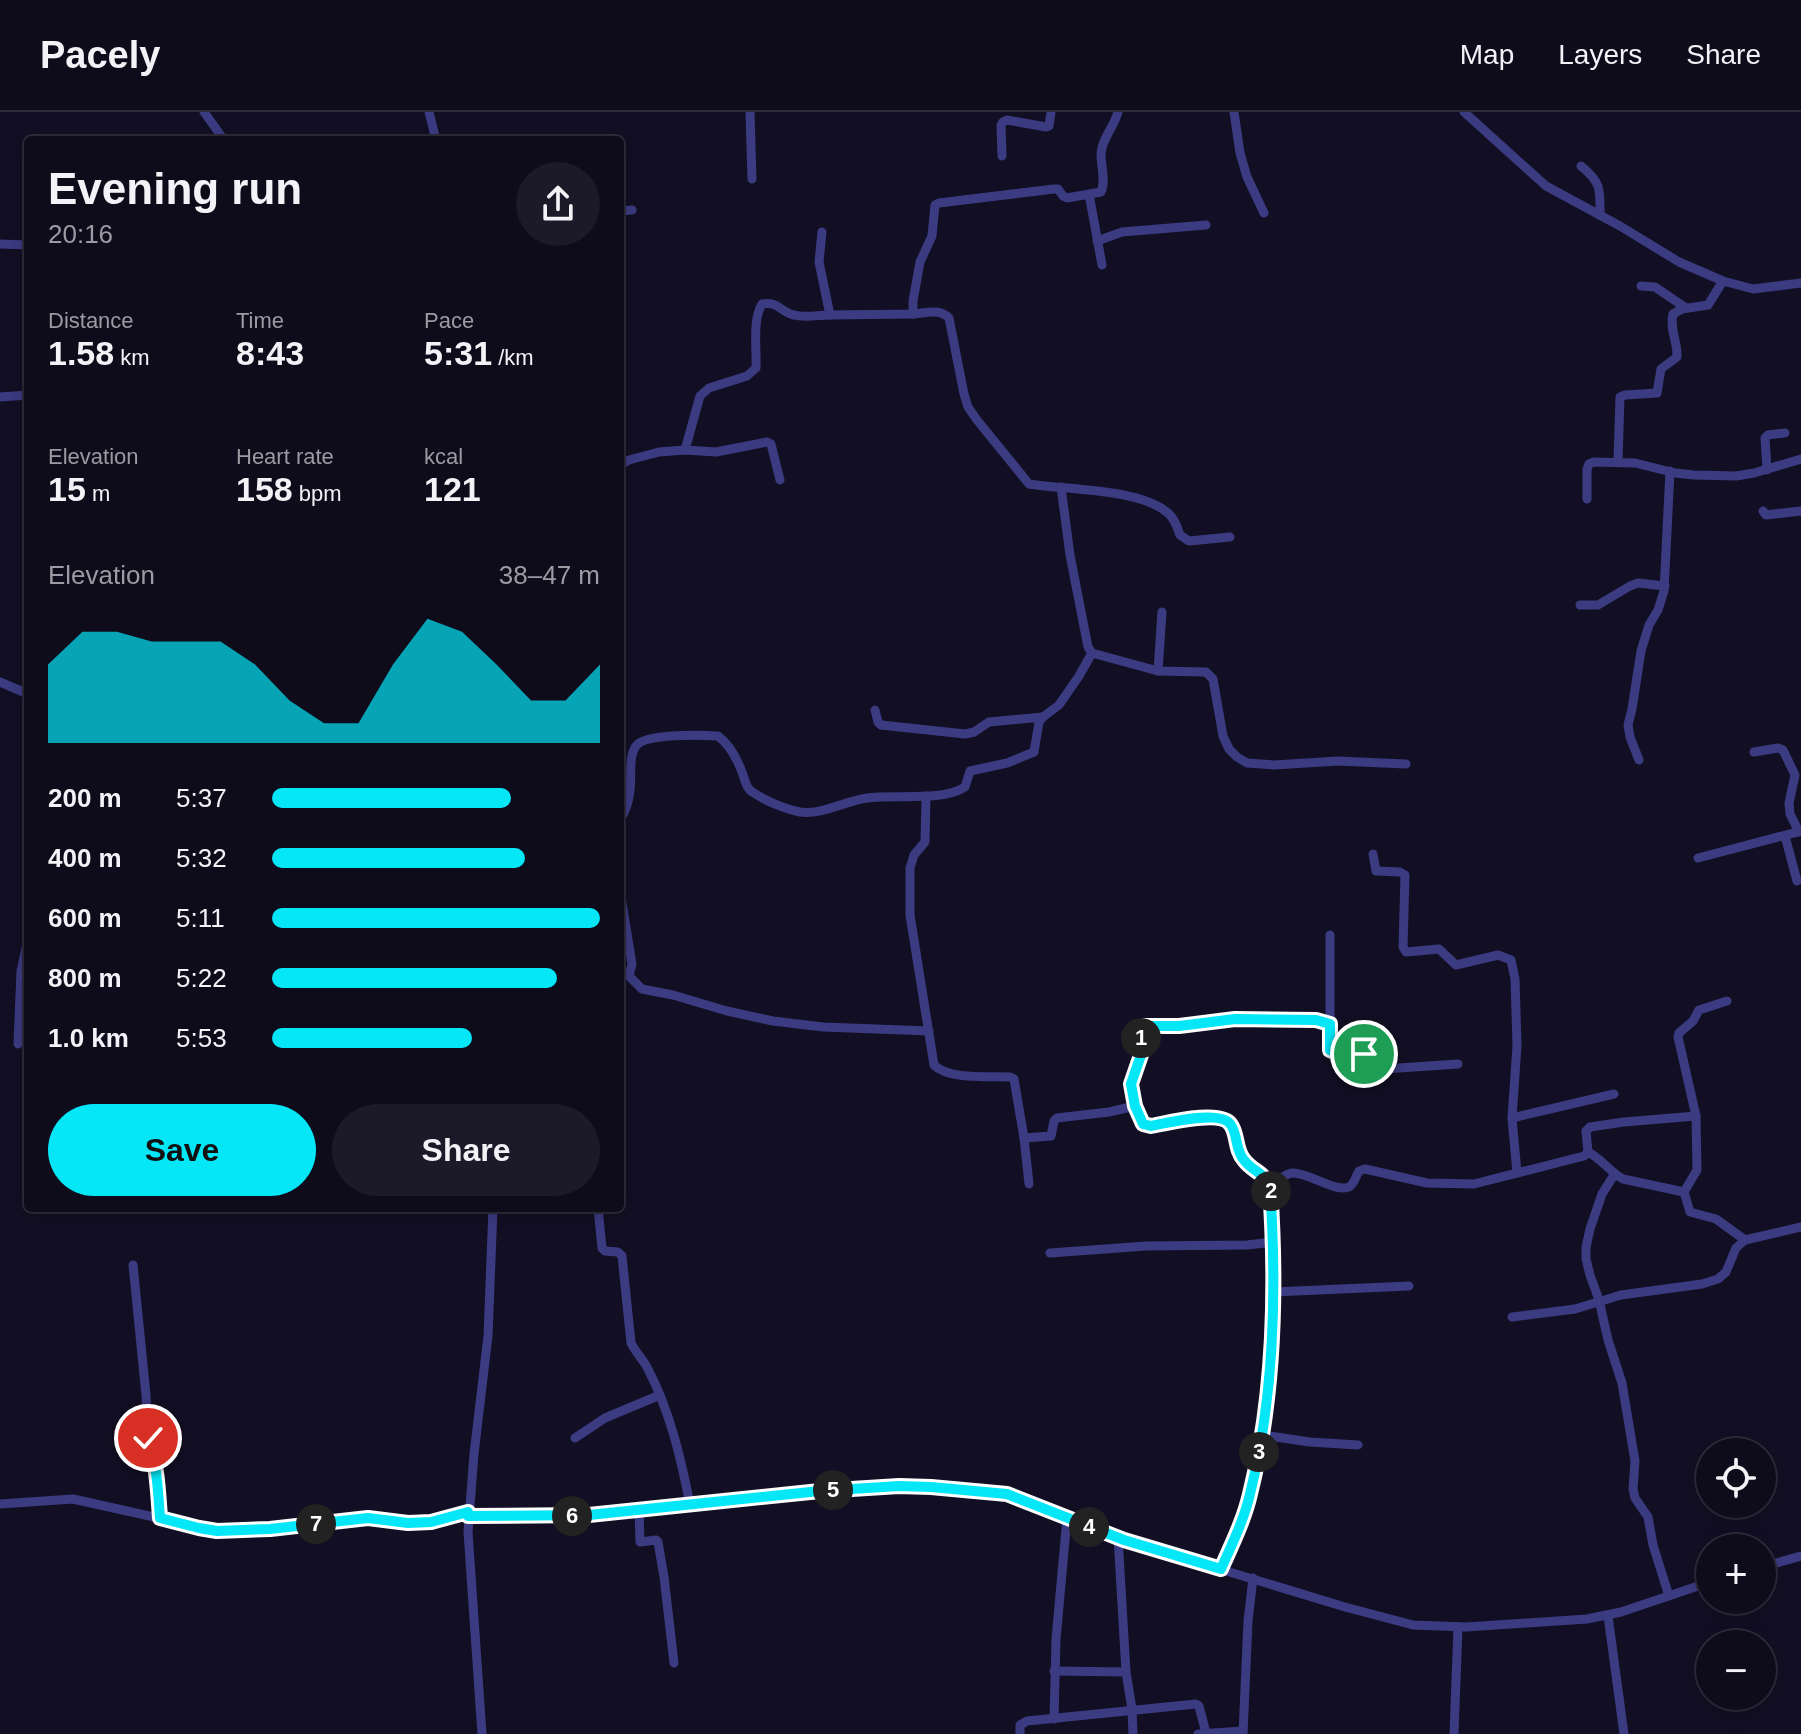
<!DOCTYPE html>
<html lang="en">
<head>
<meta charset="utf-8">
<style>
	:root { --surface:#0e0b1b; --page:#1c1928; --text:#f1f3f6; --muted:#9b9ba3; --line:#2e2b3a; --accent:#05e6f7 }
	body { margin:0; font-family:Arial,sans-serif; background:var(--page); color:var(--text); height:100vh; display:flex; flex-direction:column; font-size:30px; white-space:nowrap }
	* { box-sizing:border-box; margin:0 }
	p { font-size:26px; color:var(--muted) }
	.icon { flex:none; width:44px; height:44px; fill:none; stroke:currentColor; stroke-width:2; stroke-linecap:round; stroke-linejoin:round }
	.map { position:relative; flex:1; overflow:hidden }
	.panel { position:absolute; left:24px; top:24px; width:600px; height:1076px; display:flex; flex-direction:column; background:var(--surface); border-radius:8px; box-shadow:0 4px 20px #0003,0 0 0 2px var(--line) }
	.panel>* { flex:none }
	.controls { position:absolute; left:1696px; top:1326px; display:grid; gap:16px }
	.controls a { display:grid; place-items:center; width:80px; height:80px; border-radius:50%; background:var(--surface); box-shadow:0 4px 20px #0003,0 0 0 2px var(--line); font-size:40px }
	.pin { position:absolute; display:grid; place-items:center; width:68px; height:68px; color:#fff; margin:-34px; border:4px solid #fff; border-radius:50%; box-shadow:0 2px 8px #0007 }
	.km { position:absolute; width:40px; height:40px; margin:-20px; border-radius:50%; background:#222; color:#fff; font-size:22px; line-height:40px; text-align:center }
	.round { display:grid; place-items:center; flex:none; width:84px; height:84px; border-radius:42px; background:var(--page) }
	.head { display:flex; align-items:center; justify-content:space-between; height:136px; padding:0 24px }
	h1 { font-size:44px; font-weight:700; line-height:60px }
	.stats { display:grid; grid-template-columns:repeat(3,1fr); gap:12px; height:136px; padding:8px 24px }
	.stats div { display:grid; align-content:center }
	.stats b { font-size:34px; font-weight:700 }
	.stats small { font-size:22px; font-weight:400 }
	.stats p { font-size:22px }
	.chart { height:224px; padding:16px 24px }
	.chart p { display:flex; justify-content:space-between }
	.chart svg { width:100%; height:144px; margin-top:8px; fill:var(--accent); opacity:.7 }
	.cta { display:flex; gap:16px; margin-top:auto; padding:16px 24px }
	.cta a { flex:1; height:92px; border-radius:48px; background:var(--accent); color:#111; font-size:32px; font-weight:700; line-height:92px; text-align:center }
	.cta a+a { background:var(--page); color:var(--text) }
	ul { padding:0 24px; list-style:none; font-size:26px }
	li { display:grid; grid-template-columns:128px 96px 1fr; align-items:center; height:60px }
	li i { height:20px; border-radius:10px; background:var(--accent) }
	header { display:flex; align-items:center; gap:48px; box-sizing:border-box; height:112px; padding:0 40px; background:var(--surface); border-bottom:2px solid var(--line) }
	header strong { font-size:38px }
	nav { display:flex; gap:44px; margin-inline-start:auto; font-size:28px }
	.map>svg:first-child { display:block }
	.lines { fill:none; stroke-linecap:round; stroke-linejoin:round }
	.minor { stroke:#3b3b82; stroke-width:9 }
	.route-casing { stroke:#fff; stroke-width:16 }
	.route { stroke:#05e6f7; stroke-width:10 }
</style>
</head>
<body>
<header>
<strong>Pacely</strong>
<nav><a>Map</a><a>Layers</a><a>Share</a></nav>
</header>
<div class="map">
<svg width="1801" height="1622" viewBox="0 0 1801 1622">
	<rect width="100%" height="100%" fill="#120f24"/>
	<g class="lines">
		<g class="minor">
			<polyline points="204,0 224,28"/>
			<polyline points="429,0 436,28"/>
			<polyline points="750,0 752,67"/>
			<polyline points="1234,0 1240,41 1247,65 1264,101"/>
			<polyline points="1464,0 1546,74 1620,114 1679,150 1723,169 1753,177 1801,171"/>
			<polyline points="1002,44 1001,13 1003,10 1007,8 1046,15 1049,14 1051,0"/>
			<path d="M1581,54C1602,71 1600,78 1600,103"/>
			<polyline points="1089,82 1102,153"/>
			<polyline points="620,99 632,98"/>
			<path d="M822,120L819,150L830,203L913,202V189L920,150L932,124L935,93L939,91L1054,77H1058L1063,84L1067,86L1101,80C1106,69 1101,54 1101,42C1102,26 1114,15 1118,0"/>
			<polyline points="1097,129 1122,120 1206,113"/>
			<polyline points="0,132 28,133"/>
			<polyline points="1641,174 1655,175 1686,196"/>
			<path d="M913,202C926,201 939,196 949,206L964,282L968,295L977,308L1029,372C1065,378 1139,376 1168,401C1175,407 1177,415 1180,423L1189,429L1230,425"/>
			<polyline points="0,285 28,283"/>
			<path d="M685,338L700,284L709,276L747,264L756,256C757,236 752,209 762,192C779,189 780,200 794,203C804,206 819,203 830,203"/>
			<path d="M1618,349L1620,285L1625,283L1657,281L1661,257L1677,245C1678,230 1669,217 1673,202L1682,197L1708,193L1723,169"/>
			<polyline points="620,353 629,348 659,340 685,338 716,340 767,330 771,332 780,368"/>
			<polyline points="1767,358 1765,326 1768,323 1785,321"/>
			<polyline points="1061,375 1070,443 1088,535 1092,541 1158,559 1206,560 1213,567 1223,624 1229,637 1237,645 1247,651 1274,653 1338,649 1406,652"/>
			<polyline points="1587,387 1587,357 1589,352 1594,350 1635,351 1675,361 1694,363 1736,364 1754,361 1801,347"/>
			<polyline points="1763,399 1766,403 1801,399"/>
			<polyline points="1580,493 1598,493 1630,474 1638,471 1665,474"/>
			<polyline points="1158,559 1162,500"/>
			<polyline points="0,570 28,582"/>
			<polyline points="875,598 878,610 881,613 965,622 974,620 989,610 1043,605"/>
			<polyline points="1754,640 1778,636 1783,638 1795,663 1789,691 1790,702 1799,720"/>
			<polyline points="1639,648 1630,625 1628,613 1632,597 1641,539 1649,513 1658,498 1664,479 1670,359"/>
			<path d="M926,684L925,730L914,743L910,756V803L934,953C949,968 989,964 1010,965L1014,967L1024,1026L1051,1024L1054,1009L1057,1006L1109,1000L1135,994"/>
			<path d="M620,708C626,699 629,689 630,678C632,665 628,645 636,634C645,621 703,623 718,624C729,632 737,647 742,660C745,668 746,677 754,681C766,689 785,697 800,700C822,703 845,689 867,686C894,682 942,690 965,675L970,659L1007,651L1034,640L1039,610L1043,605L1059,593L1079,564L1092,541"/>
			<polyline points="1785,724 1797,769"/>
			<polyline points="1373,742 1376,759 1400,760 1405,763 1403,835 1406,840 1439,837 1456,853 1498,843 1511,848 1515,867 1517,934 1512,1006 1517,1061"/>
			<polyline points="1698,746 1801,719"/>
			<polyline points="620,779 632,852 629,864"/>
			<polyline points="620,862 629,864 642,877 673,883 727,899 773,909 823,915 929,919"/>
			<polyline points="1330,912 1330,823"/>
			<polyline points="18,932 21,859 28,827"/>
			<polyline points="1512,1006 1614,982"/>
			<polyline points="1024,1026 1029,1072"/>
			<path d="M1588,1040C1603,1048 1610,1060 1623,1067L1684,1080L1690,1100L1716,1107L1745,1128"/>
			<polyline points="1614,1063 1602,1082 1590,1117 1586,1135 1586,1147 1590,1163 1599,1188 1608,1228 1622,1271 1635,1349 1633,1377 1635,1386 1648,1405 1653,1433 1669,1484"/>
			<path d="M1270,1075C1277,1070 1284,1062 1292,1061C1308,1060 1336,1081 1349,1075C1354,1072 1356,1064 1359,1059L1365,1057L1427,1071L1474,1072L1584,1044L1588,1040L1586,1019L1590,1015L1624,1010L1696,1004"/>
			<polyline points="1684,1080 1697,1058 1696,1004 1678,925 1679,921 1693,909 1699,898 1727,889"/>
			<path d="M598,1096L602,1136L605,1139L618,1140L622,1144L631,1231C636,1241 643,1247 648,1257C670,1300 681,1346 690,1393"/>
			<polyline points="1050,1141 1146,1134 1247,1133 1273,1130"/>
			<polyline points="133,1153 146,1283 148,1323 154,1343 157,1358 160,1406"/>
			<polyline points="1273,1180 1409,1174"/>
			<polyline points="1512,1205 1575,1197 1621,1183 1702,1172 1718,1167 1726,1160 1736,1136 1745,1128 1801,1115"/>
			<polyline points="1262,1323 1310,1330 1358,1333"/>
			<polyline points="575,1326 605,1306 660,1283"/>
			<polyline points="0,1392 73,1387 217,1419 270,1417 368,1406 408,1411 431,1410 468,1400"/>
			<polyline points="639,1398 640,1430 656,1428 658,1430 664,1465 674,1551"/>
			<polyline points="468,1404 589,1403 864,1376 931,1375 1007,1382 1124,1428 1345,1495 1413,1513 1466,1515 1587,1507 1621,1500 1710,1470"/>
			<polyline points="1118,1425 1126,1560"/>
			<polyline points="1762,1455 1801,1444"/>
			<path d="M1221,1457C1232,1433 1244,1408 1250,1382C1275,1282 1277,1177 1270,1075C1263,1059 1253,1060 1244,1048C1235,1038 1238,1023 1231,1013C1222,997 1167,1011 1151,1014L1143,1012L1135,994L1131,972L1141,943L1140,916L1145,914H1179L1235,907L1316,908L1330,912V938L1335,940L1362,939L1366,957L1369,958L1458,952"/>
			<polyline points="1608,1504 1624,1622"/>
			<polyline points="1054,1559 1126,1560 1132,1597 1133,1622"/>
			<polyline points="1054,1607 1056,1527 1067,1406"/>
			<polyline points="482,1622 468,1420 474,1342 488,1224 493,1096"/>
			<polyline points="1020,1622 1020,1613 1027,1609 1196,1592 1199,1594 1206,1621"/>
			<polyline points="1198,1622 1243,1619"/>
			<polyline points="1243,1622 1248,1509 1253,1466"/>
			<polyline points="1454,1622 1458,1515"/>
		</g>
	</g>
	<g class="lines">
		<g class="route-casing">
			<path id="route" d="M148,1326C157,1352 158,1378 160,1406L199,1416L217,1419L270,1417L368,1406L408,1411L431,1410L468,1400V1404L589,1403L820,1379L899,1374L931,1375L1007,1382L1124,1428L1221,1457C1232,1432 1244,1408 1250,1382C1275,1282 1277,1177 1270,1075C1263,1059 1253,1060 1244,1048C1235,1038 1238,1023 1231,1013C1222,997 1167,1011 1151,1014L1143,1012L1135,994L1131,972L1141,943L1140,916L1145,914H1179L1235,907L1316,908L1330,912V938L1335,940L1359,939H1362L1364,942"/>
		</g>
		<use href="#route" class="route"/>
	</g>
</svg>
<div class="controls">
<a><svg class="icon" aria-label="locate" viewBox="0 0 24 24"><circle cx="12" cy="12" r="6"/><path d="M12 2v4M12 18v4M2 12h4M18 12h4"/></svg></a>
<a>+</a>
<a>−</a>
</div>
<div class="pin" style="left:1364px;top:942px;background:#1e9e55"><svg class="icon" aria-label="arrive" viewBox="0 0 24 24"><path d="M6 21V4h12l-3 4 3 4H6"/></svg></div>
<div class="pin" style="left:148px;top:1326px;background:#d93025"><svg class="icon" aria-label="check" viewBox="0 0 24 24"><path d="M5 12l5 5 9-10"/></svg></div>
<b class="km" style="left:1141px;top:926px">1</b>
<b class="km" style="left:1271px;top:1079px">2</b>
<b class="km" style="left:1259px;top:1340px">3</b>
<b class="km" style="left:1089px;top:1415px">4</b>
<b class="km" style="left:833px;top:1378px">5</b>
<b class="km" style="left:572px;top:1404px">6</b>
<b class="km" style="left:316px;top:1412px">7</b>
<section class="panel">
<div class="head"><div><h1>Evening run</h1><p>20:16</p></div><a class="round"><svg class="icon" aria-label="share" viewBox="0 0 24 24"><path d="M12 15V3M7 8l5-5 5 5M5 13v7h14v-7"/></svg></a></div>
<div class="stats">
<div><p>Distance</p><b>1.58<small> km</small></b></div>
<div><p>Time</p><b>8:43</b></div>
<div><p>Pace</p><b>5:31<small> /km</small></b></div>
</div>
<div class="stats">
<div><p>Elevation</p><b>15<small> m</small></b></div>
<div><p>Heart rate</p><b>158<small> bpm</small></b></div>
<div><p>kcal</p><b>121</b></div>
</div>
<div class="chart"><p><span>Elevation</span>38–47 m</p>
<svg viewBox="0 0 160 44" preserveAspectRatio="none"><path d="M0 44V20L10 10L20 10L30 13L40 13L50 13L60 20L70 31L80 38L90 38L100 20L110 6L120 10L130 20L140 31L150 31L160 20V44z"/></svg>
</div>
<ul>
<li><b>200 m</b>5:37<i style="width:73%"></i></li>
<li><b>400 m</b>5:32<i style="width:77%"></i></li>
<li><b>600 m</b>5:11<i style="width:100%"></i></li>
<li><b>800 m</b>5:22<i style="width:87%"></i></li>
<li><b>1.0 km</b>5:53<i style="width:61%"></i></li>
</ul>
<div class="cta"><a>Save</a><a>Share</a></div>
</section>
</div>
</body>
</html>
